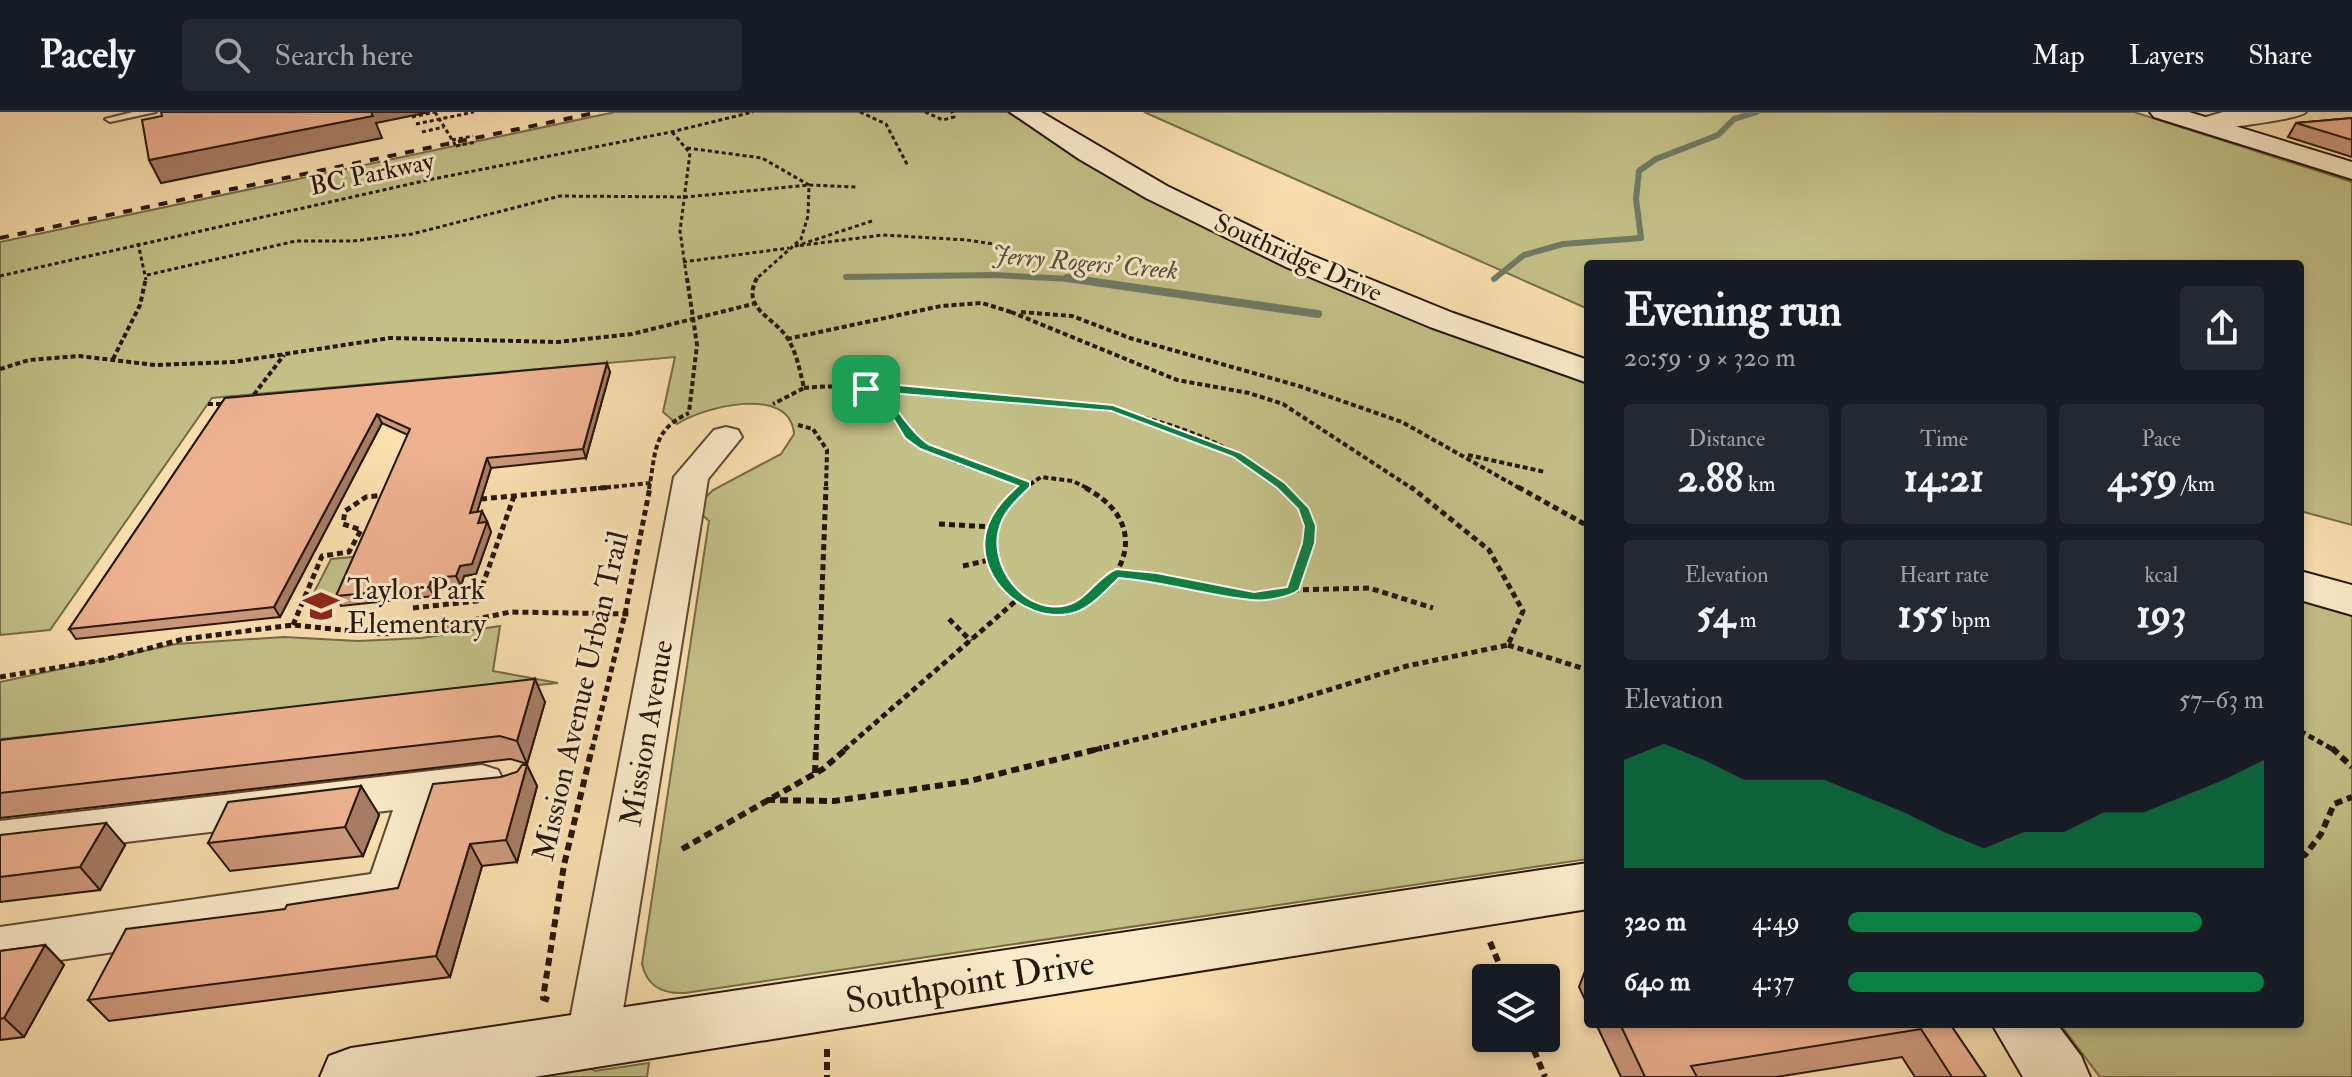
<!DOCTYPE html>
<html lang="en">
<head>
<meta charset="utf-8">
<style>
	:root { --surface:#171b24; --page:#242831; --text:#f1f3f6; --muted:#9ea1a6; --line:#363941; --accent:#0b8043 }
	body { margin:0; font-family:"IM FELL Double Pica",serif; background:var(--page); color:var(--text); height:100vh; display:flex; flex-direction:column; font-size:30px; white-space:nowrap }
	* { box-sizing:border-box; margin:0 }
	p { font-size:26px; color:var(--muted) }
	.icon { flex:none; width:44px; height:44px; fill:none; stroke:currentColor; stroke-width:2; stroke-linecap:round; stroke-linejoin:round }
	.map { position:relative; flex:1; overflow:hidden }
	.panel { position:absolute; left:1584px; top:148px; width:720px; height:768px; display:flex; flex-direction:column; background:var(--surface); border-radius:8px; box-shadow:0 4px 12px #0003 }
	.panel>* { flex:none }
	.buttons { position:absolute; left:1472px; top:852px; display:grid; gap:16px }
	.buttons a { display:grid; place-items:center; width:88px; height:88px; border-radius:8px; background:var(--surface); box-shadow:0 4px 12px #0003; font-size:40px }
	.pin { position:absolute; display:grid; place-items:center; width:68px; height:68px; color:#fff; margin:-34px; border-radius:16px; box-shadow:0 4px 12px #0006 }
	.round { display:grid; place-items:center; flex:none; width:84px; height:84px; border-radius:8px; background:var(--page) }
	.summary { display:flex; align-items:center; justify-content:space-between; height:136px; padding:0 40px }
	h1 { font-size:44px; font-weight:700; line-height:60px }
	.metrics { display:grid; grid-template-columns:repeat(3,1fr); gap:12px; height:136px; padding:8px 40px }
	.metrics div { display:grid; align-content:center; border-radius:8px; background:var(--page); text-align:center }
	.metrics b { font-size:40px; font-weight:700 }
	.metrics small { font-size:22px; font-weight:400 }
	.metrics p { font-size:22px }
	.chart { height:224px; padding:16px 40px }
	.chart p { display:flex; justify-content:space-between }
	.chart svg { width:100%; height:144px; margin-top:8px; fill:var(--accent); opacity:.7 }
	ul { padding:0 40px; list-style:none; font-size:26px }
	li { display:grid; grid-template-columns:128px 96px 1fr; align-items:center; height:60px }
	li i { height:20px; border-radius:10px; background:var(--accent) }
	header { display:flex; align-items:center; gap:48px; box-sizing:border-box; height:112px; padding:0 40px; background:var(--surface); border-bottom:2px solid var(--line) }
	header strong { font-size:38px }
	nav { display:flex; gap:44px; margin-inline-start:auto; font-size:28px }
	.search { width:560px; height:72px; background:var(--page); display:flex; align-items:center; gap:20px; box-sizing:border-box; padding:0 28px; border-radius:8px; color:var(--muted); font-size:30px }
	.map>svg:first-child { display:block }
	.green { fill:#c4c188; stroke:#756b46; stroke-width:2 }
	.lines { fill:none; stroke-linecap:round; stroke-linejoin:round }
	.stream-far1 { stroke:#6f7a66; stroke-width:6 }
	.stream { stroke:#6f7a66; stroke-width:8 }
	.lane-casing { stroke:#5c4830; stroke-width:4 }
	.street-casing { stroke:#5c4830; stroke-width:4 }
	.secondary-casing { stroke:#261505; stroke-width:4 }
	.path-far3 { stroke:#261505; stroke-width:3; stroke-dasharray:4 3; stroke-linecap:butt }
	.path-far2 { stroke:#261505; stroke-width:4; stroke-dasharray:5 3; stroke-linecap:butt }
	.path-far1 { stroke:#261505; stroke-width:5; stroke-dasharray:6 4; stroke-linecap:butt }
	.path { stroke:#261505; stroke-width:6; stroke-dasharray:8 5; stroke-linecap:butt }
	.lane { fill:#fdeccc; fill-rule:evenodd }
	.street { fill:#fdeccc; fill-rule:evenodd }
	.secondary { fill:#fdeccc; fill-rule:evenodd }
	.rail { stroke:#261505; stroke-width:4; stroke-dasharray:9 9; stroke-linecap:butt }
	.path-bridge { stroke:#261505; stroke-width:3; stroke-dasharray:4 3; stroke-linecap:butt }
	.wall { fill:#cd997d; stroke:#261505; stroke-width:2 }
	.shaded-wall { fill:#a77d66; stroke:#261505; stroke-width:2 }
	.building { fill:#eeb291; stroke:#261505; stroke-width:2 }
	.route { fill:#0b8043; stroke:#fff; stroke-width:2; fill-rule:evenodd }
	.labels { text-anchor:middle; dominant-baseline:central; stroke-width:6; stroke-linejoin:round; paint-order:stroke }
	.far-street-label { font-size:26px; fill:#261505; stroke:#fdeccc }
	.far-water-label { font-size:26px; font-style:italic; fill:#51503e; stroke:#fdeccc }
	.poi-label { font-size:30px; fill:#261505; stroke:#fdeccc; text-anchor:start }
	.street-label { font-size:30px; fill:#261505; stroke:#fdeccc }
	.near-street-label { font-size:36px; fill:#261505; stroke:#fdeccc }
</style>
</head>
<body>
<header>
<strong>Pacely</strong>
<div class="search"><svg class="icon" aria-label="search" viewBox="0 0 24 24"><circle cx="10" cy="10" r="6"/><path d="M15 15l6 6"/></svg>Search here</div>
<nav><a>Map</a><a>Layers</a><a>Share</a></nav>
</header>
<div class="map">
<svg width="2352" height="965" viewBox="0 0 2352 965">
	<rect width="100%" height="100%" fill="#fce1b1"/>
	<filter id="stains"><feTurbulence type="fractalNoise" baseFrequency=".0025" numOctaves="4"/><feColorMatrix values="0 0 0 0 .2 0 0 0 0 .09 0 0 0 0 .02 0 0 0 .5 -.17"/></filter>
	<radialGradient id="worn" r=".72"><stop offset=".6" stop-color="#630" stop-opacity="0"/><stop offset="1" stop-color="#630" stop-opacity=".3"/></radialGradient>
	<g class="green">
		<path d="M615,0H1007L1105,61L1481,232L1588,271V747L685,881C663,882 647,875 642,852L709,409L699,400L705,386L713,378L781,342L794,322C790,272 703,295 677,312L663,300L675,245L212,286L50,518L0,523V130Z"/>
		<polygon points="1144,0 2134,0 2352,70 2352,413 2300,399 2300,152 1588,152 1588,197"/>
		<polygon points="363,444 344,489 308,492 331,447"/>
		<polygon points="2300,485 2352,500 2352,965 2100,965 2060,912 2300,912"/>
		<polygon points="500,514 493,559 558,571 0,627 0,570 176,532 284,525 358,529 422,526"/>
		<polygon points="579,951 595,959 649,951 647,965 484,965"/>
	</g>
	<g class="lines">
		<g class="stream-far1">
			<polyline points="846,165 994,163 1090,168"/>
			<polyline points="1494,167 1524,143 1563,132 1641,126 1636,87 1639,59 1656,47 1718,23 1734,7 1757,0"/>
		</g>
		<polyline class="stream" points="1067,166 1318,202"/>
		<g class="lane-casing">
			<polygon id="lane" points="133,0 156,0 110,10 105,7"/>
		</g>
		<g class="street-casing">
			<g id="street">
				<path d="M2223,0H2306C2299,8 2222,15 2204,20L2193,13L2196,8Z"/>
				<polygon points="726,315 738,318 742,325 708,367 618,929 611,946 592,953 573,946 566,929 674,365 714,318"/>
				<polygon points="482,653 498,658 504,670 498,682 440,692 406,793 389,799 0,857 0,815 371,762 393,698 0,745 0,709"/>
			</g>
		</g>
		<g class="secondary-casing">
			<g id="secondary">
				<polygon points="1010,0 1041,0 1167,74 1308,142 1453,201 1588,248 1588,271 1430,215 1286,155 1146,86 1079,47"/>
				<polygon points="2150,0 2189,0 2352,50 2352,67 2154,5"/>
				<polygon points="2300,459 2352,473 2352,503 2300,488"/>
				<polygon points="1588,751 1588,797 534,965 320,965 329,944 351,936"/>
				<polygon points="1992,912 2057,912 2081,944 2090,965 2023,965"/>
			</g>
		</g>
		<g class="path-far3">
			<polyline points="860,0 886,12 908,54"/>
			<polyline points="925,0 943,8 954,5 952,0"/>
			<polyline points="412,5 435,0"/>
			<polyline points="416,12 474,0"/>
			<polyline points="422,20 444,15"/>
			<polyline points="672,20 690,41 680,119 687,168"/>
			<polyline points="452,28 473,24"/>
			<polyline points="456,34 476,30"/>
			<polyline points="687,36 762,46 809,73 808,104 801,127 755,168"/>
			<polyline points="872,109 796,134 883,123 967,128 1013,135"/>
			<polyline points="138,131 146,168"/>
			<polyline points="683,150 789,136"/>
			<polyline points="147,163 296,129 353,129 412,122 560,84 686,85 809,73 856,75"/>
			<polyline points="0,164 428,68 671,20 753,0"/>
		</g>
		<g class="path-far2">
			<polyline points="687,166 697,233 689,300"/>
			<path d="M757,166C740,197 775,205 788,227C797,242 800,259 804,276L773,292"/>
			<polyline points="1011,200 1177,268 1249,281 1283,292 1413,377"/>
			<polyline points="1021,200 1072,204 1130,226 1299,274 1402,310 1521,377"/>
			<polyline points="787,227 941,194 982,191 1011,200"/>
			<polyline points="113,247 140,193 146,166"/>
			<polyline points="0,257 29,248 79,244 155,253 233,250 390,226 558,230 632,222 753,192"/>
			<path d="M804,276C837,273 872,272 895,299C905,311 909,325 922,333C953,353 991,360 1025,373"/>
			<path d="M866,277L898,276C1027,289 1182,284 1285,377"/>
			<polyline points="249,289 284,243"/>
			<polyline points="208,292 227,292"/>
			<polyline points="798,313 813,317 827,338 826,377"/>
			<polyline points="1468,343 1545,360"/>
			<polyline points="590,377 651,371"/>
			<path d="M649,377C656,340 652,318 689,301"/>
			<polyline points="1023,377 1041,365 1073,369 1089,377"/>
		</g>
		<g class="path-far1">
			<path d="M1025,375C1004,393 985,419 995,449C1032,569 1203,437 1084,375"/>
			<polyline points="1518,375 1588,414"/>
			<polyline points="481,387 611,375"/>
			<polyline points="939,412 993,415"/>
			<polyline points="963,454 993,447"/>
			<path d="M1116,461L1254,485L1293,478C1310,429 1323,416 1283,375"/>
			<polyline points="1293,478 1369,476 1433,496"/>
			<polyline points="413,496 477,489 514,384"/>
			<polyline points="949,507 971,529"/>
			<polyline points="293,513 322,444 349,440 361,418 343,412 345,399 366,385 386,383"/>
			<polyline points="1508,533 1588,558"/>
			<polyline points="0,565 103,548 184,527 293,513 383,522 422,519 510,500 632,502"/>
			<polyline points="2300,619 2334,638"/>
			<polyline points="592,638 625,502 650,375"/>
			<polyline points="816,638 826,375"/>
			<polyline points="844,638 1018,487"/>
			<polyline points="1094,638 1289,590 1407,554 1508,533 1523,499 1489,438 1411,375"/>
		</g>
		<g class="path">
			<polyline points="2332,636 2352,655"/>
			<polyline points="815,661 816,636"/>
			<polyline points="767,688 834,689 970,669 1102,636"/>
			<polyline points="682,737 823,657 847,636"/>
			<polyline points="2300,744 2305,743 2321,722 2334,692 2352,685"/>
			<polyline points="1490,830 1505,866"/>
			<polyline points="549,888 543,886 564,753 592,636"/>
			<polyline points="1529,926 1545,965"/>
			<polyline points="827,937 827,965"/>
		</g>
		<use href="#lane" class="lane"/>
		<use href="#street" class="street"/>
		<use href="#secondary" class="secondary"/>
		<polyline class="rail" points="0,126 599,0"/>
		<polyline class="path-bridge" points="435,0 456,34"/>
	</g>
	<g class="wall">
		<polygon points="2352,6 2352,45 2288,25 2296,11"/>
		<polygon points="610,260 586,346 491,356 477,400 487,409 491,420 476,462 464,464 461,474 437,476 434,484 341,494 336,484 408,323 382,311 280,505 76,527 69,517 225,286"/>
		<polygon points="545,590 527,652 511,647 0,706 0,628"/>
		<polygon points="527,653 537,674 517,750 482,754 450,865 109,909 88,888 285,797 398,776 501,665 517,660"/>
		<polygon points="361,674 379,703 363,744 230,759 208,731"/>
		<polygon points="0,723 125,733 100,778 0,790"/>
		<polygon points="45,833 64,853 24,925 0,928 0,839"/>
		<polygon points="1588,851 1588,894 1579,875"/>
		<polygon points="1596,912 1950,912 1986,965 1915,965 1902,945 1776,965 1621,965"/>
	</g>
	<g class="shaded-wall">
		<polygon points="370,0 430,0 376,11 382,26 161,71 149,48"/>
		<polygon points="607,251 610,260 586,346 583,337"/>
		<polygon points="377,302 382,311 280,505 274,495"/>
		<polygon points="487,346 491,356 474,410 470,401"/>
		<polygon points="482,399 487,409 482,421 478,411"/>
		<polygon points="487,410 491,420 476,462 464,464 461,474 456,464 460,454"/>
		<polygon points="432,466 437,476 434,484 429,475"/>
		<polygon points="535,567 545,590 527,652 517,629"/>
		<polygon points="527,653 537,674 517,750 506,728"/>
		<polygon points="361,674 379,703 363,744 345,715"/>
		<polygon points="106,711 125,733 100,778 80,755"/>
		<polygon points="470,732 482,754 450,865 436,844"/>
		<polygon points="45,833 64,853 24,925 4,906"/>
	</g>
	<g class="building">
		<polygon points="161,0 371,0 373,4 149,48 142,8 162,4"/>
		<polygon points="2352,6 2352,28 2296,11"/>
		<polygon points="607,251 583,337 487,346 470,401 482,399 478,411 487,410 472,452 460,454 456,464 432,466 429,475 336,484 410,317 377,302 274,495 69,517 225,286"/>
		<polygon points="535,567 517,629 500,624 0,681 0,628"/>
		<polygon points="522,653 527,653 506,728 470,732 436,844 88,888 126,817 285,797 287,793 398,776 433,672 501,665 517,660"/>
		<polygon points="361,674 345,715 208,731 228,690"/>
		<polygon points="106,711 80,755 0,765 0,723"/>
		<polygon points="45,833 4,906 0,907 0,839"/>
		<polygon points="1620,912 1950,912 1986,965 1950,965 1952,965 1921,917 1691,954 1697,965 1645,965"/>
	</g>
	<path class="route" d="M898,273L1113,293L1241,341L1285,371L1309,396L1316,414L1315,431L1299,478C1290,485 1264,490 1251,488C1206,483 1163,470 1119,466C1105,479 1089,499 1069,502C1022,511 970,461 988,413C994,397 1005,386 1018,374L920,337L905,326L888,298L860,277L866,274ZM877,280L1111,299L1233,345L1277,376L1298,397L1304,414L1302,431L1287,475L1254,480L1157,461L1116,457C1097,465 1087,488 1067,493C1024,504 987,452 1000,414C1005,398 1018,387 1030,375V370L928,332C906,316 901,296 877,280Z"/>
	<defs>
		<g id="school-bare" transform="scale(2.76)"><path d="M0-5L7-2L0 1L-7-2ZM-4 1L0 2.5L4 1V4Q0 6-4 4Z" fill="#8f2418" stroke="#fdeccc" stroke-width="2.5" paint-order="stroke"/></g>
	</defs>
	<g fill-rule="evenodd">
		<use href="#school-bare" x="321" y="494"/>
	</g>
	<g class="labels">
		<g class="far-street-label">
			<text transform="translate(372 62) rotate(-12)">BC Parkway</text>
			<text transform="translate(1298 146) rotate(24)">Southridge Drive</text>
		</g>
		<g class="far-water-label">
			<text transform="translate(1085 151) rotate(5)">Jerry Rogers' Creek</text>
		</g>
		<g class="poi-label">
			<text x="347" y="477">Taylor Park<tspan x="347" dy="34">Elementary</tspan></text>
		</g>
		<g class="street-label">
			<text transform="translate(581 584) rotate(-77)">Mission Avenue Urban Trail</text>
			<text transform="translate(647 621) rotate(-80)">Mission Avenue</text>
		</g>
		<g class="near-street-label">
			<text transform="translate(970 870) rotate(-9)">Southpoint Drive</text>
		</g>
	</g>
	<rect width="100%" height="100%" filter="url(#stains)"/>
	<rect width="100%" height="100%" fill="url(#worn)"/>
</svg>
<div class="buttons">
<a><svg class="icon" aria-label="layers" viewBox="0 0 24 24"><path d="M12 4l9 5-9 5-9-5zM3 14l9 5 9-5"/></svg></a>
</div>
<div class="pin" style="left:866px;top:277px;background:#1e9e55"><svg class="icon" aria-label="arrive" viewBox="0 0 24 24"><path d="M6 21V4h12l-3 4 3 4H6"/></svg></div>
<section class="panel">
<div class="summary"><div><h1>Evening run</h1><p>20:59 · 9 × 320 m</p></div><a class="round"><svg class="icon" aria-label="share" viewBox="0 0 24 24"><path d="M12 15V3M7 8l5-5 5 5M5 13v7h14v-7"/></svg></a></div>
<div class="metrics">
<div><p>Distance</p><b>2.88<small> km</small></b></div>
<div><p>Time</p><b>14:21</b></div>
<div><p>Pace</p><b>4:59<small> /km</small></b></div>
</div>
<div class="metrics">
<div><p>Elevation</p><b>54<small> m</small></b></div>
<div><p>Heart rate</p><b>155<small> bpm</small></b></div>
<div><p>kcal</p><b>193</b></div>
</div>
<div class="chart"><p><span>Elevation</span>57–63 m</p>
<svg viewBox="0 0 160 44" preserveAspectRatio="none"><path d="M0 44V11L10 6L20 11L30 17L40 17L50 17L60 22L70 27L80 33L90 38L100 33L110 33L120 27L130 27L140 22L150 17L160 11V44z"/></svg>
</div>
<ul>
<li><b>320 m</b>4:49<i style="width:85%"></i></li>
<li><b>640 m</b>4:37<i style="width:100%"></i></li>
</ul>
</section>
</div>
</body>
</html>
